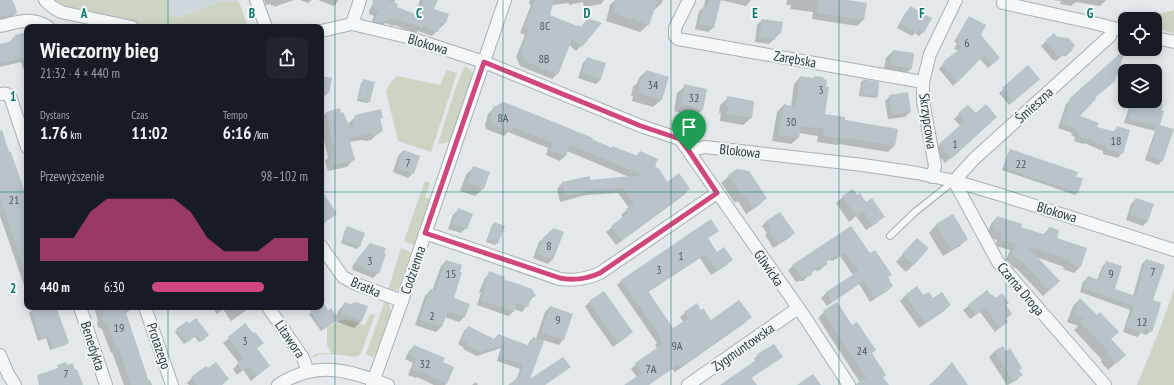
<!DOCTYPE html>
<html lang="pl">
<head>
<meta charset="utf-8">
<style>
	:root { --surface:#171b24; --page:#20242c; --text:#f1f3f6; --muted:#9ea1a6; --accent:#d04780 }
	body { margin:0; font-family:"PT Sans Narrow",sans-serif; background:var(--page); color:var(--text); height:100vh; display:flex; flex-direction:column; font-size:15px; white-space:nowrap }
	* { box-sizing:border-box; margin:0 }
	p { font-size:13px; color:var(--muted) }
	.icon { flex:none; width:22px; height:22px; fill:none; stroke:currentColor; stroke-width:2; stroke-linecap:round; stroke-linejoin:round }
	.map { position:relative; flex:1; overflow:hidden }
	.drawer { position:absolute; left:24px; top:24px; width:300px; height:286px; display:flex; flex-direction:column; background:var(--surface); border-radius:8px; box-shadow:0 2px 10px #0003 }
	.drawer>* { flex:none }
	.buttons { position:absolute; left:1118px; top:12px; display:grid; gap:8px }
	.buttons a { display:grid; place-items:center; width:44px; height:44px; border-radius:8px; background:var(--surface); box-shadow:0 2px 10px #0003; font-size:20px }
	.pin { position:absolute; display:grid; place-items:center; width:34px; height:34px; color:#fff; margin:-41px -17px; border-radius:50% 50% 50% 0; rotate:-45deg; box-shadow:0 0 4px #0007 }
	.pin .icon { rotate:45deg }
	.round { display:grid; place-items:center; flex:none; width:42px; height:42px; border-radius:8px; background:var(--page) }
	.headline { display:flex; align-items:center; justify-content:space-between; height:68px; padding:0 16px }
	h1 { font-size:22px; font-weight:700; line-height:30px }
	.metrics { display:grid; grid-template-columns:repeat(3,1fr); gap:6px; height:68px; padding:4px 16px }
	.metrics div { display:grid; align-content:center }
	.metrics b { font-size:17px; font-weight:700 }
	.metrics small { font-size:11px; font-weight:400 }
	.metrics p { font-size:11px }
	.chart { height:112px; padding:8px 16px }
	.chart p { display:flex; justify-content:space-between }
	.chart svg { width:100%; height:72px; margin-top:4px; fill:var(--accent); opacity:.7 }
	ul { padding:0 16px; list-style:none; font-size:13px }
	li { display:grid; grid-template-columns:64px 48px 1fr; align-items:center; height:30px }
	li i { height:10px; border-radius:5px; background:var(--accent) }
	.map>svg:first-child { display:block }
	.built { fill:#d0d8dd }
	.green { fill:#ccd5c3 }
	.shadow { fill:#0003 }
	.building { fill:#b9c3c8 }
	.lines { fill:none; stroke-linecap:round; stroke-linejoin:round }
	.service-casing { stroke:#a7b0b5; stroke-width:8 }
	.minor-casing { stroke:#a7b0b5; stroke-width:14 }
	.service { stroke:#f5f7f9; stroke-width:6 }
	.minor { stroke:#f5f7f9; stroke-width:12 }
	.route-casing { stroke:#fff; stroke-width:8 }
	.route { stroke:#d04780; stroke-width:5 }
	.grid { fill:none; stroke:#0f766e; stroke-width:1; stroke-opacity:0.55 }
	.labels { text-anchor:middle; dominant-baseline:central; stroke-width:4; stroke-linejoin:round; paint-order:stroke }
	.number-label { font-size:12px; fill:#4e5c64 }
	.street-label { font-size:14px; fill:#2a3a43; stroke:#f2f6f8 }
	.grid-label { font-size:13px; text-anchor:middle; font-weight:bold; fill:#0f766e; stroke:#f2f6f8; stroke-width:4; stroke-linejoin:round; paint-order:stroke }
</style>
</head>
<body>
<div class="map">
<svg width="1174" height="385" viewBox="0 0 1174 385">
	<rect width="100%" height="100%" fill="#e2e8eb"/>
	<polygon class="built" points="169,0 238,0 239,2 223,1 179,17 169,15 167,7"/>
	<g class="green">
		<polygon points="52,0 169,0 167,7 169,15 179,17 223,1 239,2 248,27 146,27 59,8"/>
		<path d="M1174,10V34C1165,30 1149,27 1158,14Z"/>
		<path d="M465,66L471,70L472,76L471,82L451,140C447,143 443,145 438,143L456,87Z"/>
		<polygon points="447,70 457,73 431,152 398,141 386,91 390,84 397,76 440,85"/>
		<polygon points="425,181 430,183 425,197 431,199 415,244 413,245 404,241"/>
		<polygon points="401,248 410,252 411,253 399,288 396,291 388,290"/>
		<polygon points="1174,290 1174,385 1137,385 1159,331"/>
		<polygon points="385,301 389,304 391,311 379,349 373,357 367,355 366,353"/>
		<path d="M370,314L375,315L361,353L358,356L354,357C343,355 330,353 319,355C315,356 314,358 310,358L316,354L331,353L327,345V328C345,316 345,319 365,325Z"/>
	</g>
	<g class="shadow">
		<polygon points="0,0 11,0 16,13 13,16 0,19"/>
		<polygon points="264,0 294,0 274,7 274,5 271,6 271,4 266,5"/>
		<polygon points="300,0 312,0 308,3"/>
		<polygon points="318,0 339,0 334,6"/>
		<polygon points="375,0 395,0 394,4 396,8 415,15 420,0 437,0 433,9 445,23 440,28 438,28 437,31 432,36 418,31 416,33 394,25 393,26 385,23 381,27 370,27 374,16 369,14 369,11"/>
		<polygon points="530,0 604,0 601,4 584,7 583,2 569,5 569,3 552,5 549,16 580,28 583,24 581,46 576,51 569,45 557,74 552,79 520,66 516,57 525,35 520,33 531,5 529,4"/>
		<polygon points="615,0 663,0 661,4 653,11 648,25 640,32 606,21 610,5"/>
		<polygon points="705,0 751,0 746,6 720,0 714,27 708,32 695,29 699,11 704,7"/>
		<polygon points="787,0 842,0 866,4 863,20 857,26 812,19 813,12 790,9 791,5 786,5"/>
		<polygon points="1053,0 1106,0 1100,6 1076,2 1071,6 1060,4 1061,1"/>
		<polygon points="910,8 923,32 919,36 915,33 912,36 897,28 906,12"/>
		<polygon points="970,17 995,62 988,68 979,58 953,86 939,69 945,62 959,51 954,49 957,43 954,42 966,21"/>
		<polygon points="762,20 780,33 769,44 755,42 757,25"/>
		<polygon points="15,36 27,36 27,68 23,69 21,62 0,67 0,46 8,44"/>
		<polygon points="1046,41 1071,51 1066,56 1062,56 1056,61 1053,60 1041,46"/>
		<polygon points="893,51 911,69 903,76 883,73 886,58"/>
		<polygon points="588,58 601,79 596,84 578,78 583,63"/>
		<polygon points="1028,67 1035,83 1009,105 999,93"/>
		<polygon points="646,71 668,78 661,100 653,107 632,101 633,96 631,96 633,87 637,83 639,78"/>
		<polygon points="321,77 328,93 322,98 321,98"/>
		<polygon points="800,77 813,79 815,77 824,114 844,121 897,130 894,146 888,152 839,144 838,145 817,142 818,136 799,133 798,138 791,144 772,141 777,112 784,105 791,107 794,84"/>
		<polygon points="864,80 877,96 875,98 859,96 861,82"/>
		<polygon points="364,81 370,101 367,103 357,101 361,83"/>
		<polygon points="685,86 702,110 695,117 674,111 677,93"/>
		<polygon points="890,96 910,112 905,117 888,119 885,101"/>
		<polygon points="728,98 751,118 743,125 720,121 721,113 719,113 720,105"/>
		<polygon points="1094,98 1078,116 1096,128 1113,132 1118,127 1122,153 1118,158 1103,154 1103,151 1084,143 1083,144 1074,141 1075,137 1071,135 1072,133 1058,128 1066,104 1071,99"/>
		<polygon points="1131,101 1152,101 1159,125 1162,161 1158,165 1145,160 1155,131 1124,123"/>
		<polygon points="494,108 591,140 611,149 612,147 636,156 640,152 654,167 666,184 689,189 684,195 616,245 606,232 623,218 621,215 629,208 618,193 586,195 560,202 557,189 562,183 589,178 589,181 629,177 567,151 565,156 560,161 546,155 548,148 508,132 504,136 486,129 485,125 488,114"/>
		<polygon points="326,113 340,114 348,126 349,123 356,116 382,118 379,120 381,130 371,140 367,141 362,140 349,142 353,160 347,167 328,171 325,161 328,158 321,126 321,118"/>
		<polygon points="959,114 976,114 990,122 945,163 934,150 960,126 954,119"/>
		<polygon points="0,130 27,203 27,287 25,288 0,216"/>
		<polygon points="403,151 413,173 408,178 393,172 398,156"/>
		<polygon points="1011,151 1075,177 1077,193 1075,195 1002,170 1008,153"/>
		<polygon points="473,168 488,173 483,189 475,196 460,191 466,175"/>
		<polygon points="729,176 766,198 759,205 746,214 738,201 735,203 721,183"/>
		<polygon points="852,190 856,197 883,216 877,223 866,230 856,216 849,222 836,203 843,197"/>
		<polygon points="1136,199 1148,221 1143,226 1126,220 1131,204"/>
		<polygon points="458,210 466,228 461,233 448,229 453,215"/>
		<polygon points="953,216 967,239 960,246 943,256 929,233 936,225"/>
		<polygon points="997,217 1020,228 1043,235 1049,228 1056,238 1080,267 1074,273 1063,269 1064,267 1036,257 1059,281 1043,296 1016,268 1014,268 1006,260 1010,250 996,246 997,240 991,238 987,234 991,224"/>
		<polygon points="767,221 794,233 789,238 773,248 765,235 767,233 762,226"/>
		<polygon points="494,223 497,243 495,245 486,242 492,225"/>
		<polygon points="348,227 359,247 357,249 341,243 345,230"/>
		<polygon points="851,228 892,286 887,291 870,302 859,284 827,306 821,298 826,293 853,275 840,256 833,261 829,260 826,262 826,264 821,269 818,271 814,270 803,281 799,281 796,282 788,270 793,266"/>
		<polygon points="553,229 553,259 548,264 533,258 539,242"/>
		<polygon points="717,231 707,239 717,253 731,260 727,265 711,275 700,258 648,292 673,330 684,323 680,317 685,313 701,311 711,322 750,317 746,322 675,372 672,369 648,385 625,385 637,377 631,369 636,364 658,349 655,345 657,343 617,285 622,280"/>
		<polygon points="909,247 914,264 906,272 896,262"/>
		<polygon points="366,249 378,273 373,278 353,270 352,268 353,265"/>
		<polygon points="1146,260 1151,301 1151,331 1146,335 1141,333 1137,337 1123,332 1130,310 1080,292 1083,282 1088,277 1097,280 1102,267 1106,262 1113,289 1133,296 1142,264"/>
		<polygon points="446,261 453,299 469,304 464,317 459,322 445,317 441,327 436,332 415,325 425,296 430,291 432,291 441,266"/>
		<polygon points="490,273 502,281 534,296 522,312 514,309 513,312 508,316 477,305 481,293 479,292 485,278"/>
		<polygon points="987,292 990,297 1005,305 1005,319 1002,326 995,332 980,312 970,319 963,310"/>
		<polygon points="906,295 923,297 950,305 944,311 919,328 900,301"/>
		<polygon points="1080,299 1110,339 1125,355 1108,370 1101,362 1102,360 1074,330 1078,326 1067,322 1073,306"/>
		<polygon points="590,302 631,332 627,337 613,347 591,316 585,306"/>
		<polygon points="345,303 351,305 353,303 362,321 354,328 335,321 321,331 309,314 318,307 321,307 321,305 328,311 336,316 338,311"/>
		<polygon points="42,307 52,307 67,343 65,345 50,350 46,338 38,341 29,313 31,311"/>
		<polygon points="94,307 130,307 130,310 125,314 148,381 150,380 152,385 124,385 112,352 111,353 102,329 98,327 97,323 98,321"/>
		<polygon points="212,307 249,307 244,312 231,321 223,309 217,314"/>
		<polygon points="550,307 572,315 563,340 559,345 543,340 529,380 569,367 545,385 510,385 516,380 520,369 497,361 501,348 477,356 463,349 464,348 458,344 464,331 468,327 493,340 498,335 528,346 529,342 533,338 536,339 545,312"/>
		<polygon points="824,312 871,354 885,375 883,378 884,385 860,385 861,384 818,318"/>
		<polygon points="187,322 206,338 199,342 194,336 184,344 175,332"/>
		<polygon points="245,325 262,343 256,349 269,366 251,381 243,370 237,375 233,369 239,363 223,343"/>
		<polygon points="414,346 442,363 446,384 445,385 434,385 417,377 416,378 408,375 413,363 405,359 409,351"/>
		<polygon points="1002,347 1021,375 1017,380 1008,385 1007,385 989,357 994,352"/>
		<polygon points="758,355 781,357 778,360 751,378 755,385 722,385 756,361 754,359"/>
		<polygon points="192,378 228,379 222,385 189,385 187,383"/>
		<polygon points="476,382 478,385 472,385"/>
	</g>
	<g class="building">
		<polygon points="0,0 12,0 15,5 17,13 0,17"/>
		<polygon points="372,0 387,0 398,4 397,7 418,15 423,0 438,0 434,9 449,14 446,23 441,22 438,32 423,26 422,28 400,20 399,21 389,18 388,22 385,21 380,23 374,22 379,11 374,9 375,6"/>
		<polygon points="535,0 554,0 550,15 577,26 578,25 581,27 588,18 602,23 582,47 572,39 558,75 525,61 521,51 529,30 524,28"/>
		<polygon points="616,0 658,0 649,25 613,13"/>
		<polygon points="709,0 721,0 714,28 699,24 704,5 708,6"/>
		<polygon points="819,0 848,0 867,3 864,20 817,13"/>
		<polygon points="910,6 932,18 924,33 919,29 917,33 901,24"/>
		<polygon points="969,16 986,25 981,35 1000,58 992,65 984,55 957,83 942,64 945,62 944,61 962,47 957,44 960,39 957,38"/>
		<polygon points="762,19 783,22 781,34 776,33 775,40 759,37"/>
		<polygon points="27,32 27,57 0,63 0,44 13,41 12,38 15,37 15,35"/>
		<polygon points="1054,33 1057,37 1069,38 1075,46 1073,48 1072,51 1068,52 1062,56 1058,56 1045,41"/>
		<polygon points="1125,49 1126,49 1115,81 1095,98 1096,99 1080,116 1099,123 1097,127 1116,132 1117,126 1130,130 1123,154 1107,149 1107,147 1089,139 1088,140 1078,136 1079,132 1075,130 1076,129 1062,123 1070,98"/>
		<polygon points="893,50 914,53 912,69 890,65"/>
		<polygon points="587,57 606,63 601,79 582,73"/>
		<polygon points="1028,65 1040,79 1013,102 1002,88"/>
		<polygon points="646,70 669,77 662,100 639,93 640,89 638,88 641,79 643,79"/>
		<polygon points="321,76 332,78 329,93 321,91"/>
		<polygon points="800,76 814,78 815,76 824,77 823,79 827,80 826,87 829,87 825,114 845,117 845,120 898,129 895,146 846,138 845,139 823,136 824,129 801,126 799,138 778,135 784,104 796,107"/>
		<polygon points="363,79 375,82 370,102 359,99"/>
		<polygon points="863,79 879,82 878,97 861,94"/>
		<polygon points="684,84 707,89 703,110 691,108 691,106 681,104"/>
		<polygon points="908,92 911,112 892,115 889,95"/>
		<polygon points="727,96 754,101 752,118 727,114 728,106 726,106"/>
		<polygon points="1142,101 1154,101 1163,104 1162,110 1164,111 1160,125 1174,129 1163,161 1148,156 1155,137 1155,126 1128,119 1132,102 1141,104"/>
		<polygon points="504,102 593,138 592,139 612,148 612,146 638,156 640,151 658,159 655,166 660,170 667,182 679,173 690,189 622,240 611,226 628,213 626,209 634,203 623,188 592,190 565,197 562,182 590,176 590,180 642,175 570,145 566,156 550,150 553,143 513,127 511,131 494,125 492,124 490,119 493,107"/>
		<polygon points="986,104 997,117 951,159 939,144 965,121 958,113 968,105 976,113"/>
		<polygon points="340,108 341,113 343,112 352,131 355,115 381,109 383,118 380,118 383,130 379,134 375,135 370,133 349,138 355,160 334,165 332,154 335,153 326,112"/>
		<polygon points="2,130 9,152 11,152 27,199 27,272 25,272 0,198 0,131"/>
		<polygon points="1010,149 1078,172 1076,177 1083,178 1078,193 1004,168"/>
		<polygon points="403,150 420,156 414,174 397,168"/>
		<polygon points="473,166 490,172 484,189 467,183"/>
		<polygon points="737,169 749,171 767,198 753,208 746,195 743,196 728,175"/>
		<polygon points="321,189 337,214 321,225"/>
		<polygon points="853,189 857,195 860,193 866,202 872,198 885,217 872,225 863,211 856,216 842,196"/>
		<polygon points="1136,198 1154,204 1148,221 1130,215"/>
		<polygon points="458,208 473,214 467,229 452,224"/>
		<polygon points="780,212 795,233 778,244 769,230 771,228 766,221"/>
		<polygon points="953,214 968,239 951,250 936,224"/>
		<polygon points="997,216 1022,224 1021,227 1046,235 1049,227 1059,230 1057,238 1087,248 1081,267 1069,263 1070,260 1027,246 1060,281 1049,291 1023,262 1021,263 1012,254 1016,244 1001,240 1002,234 997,232 993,227"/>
		<polygon points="711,219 719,231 708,238 717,252 724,247 733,260 717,271 705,254 648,291 673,328 689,318 684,312 697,303 701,310 703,308 711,320 739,300 752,317 680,367 678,364 649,385 624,385 642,373 635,363 663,344 660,339 661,338 621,280"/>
		<polygon points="494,222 505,226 498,244 487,239"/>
		<polygon points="347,226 365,233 360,247 342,240"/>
		<polygon points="851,226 870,253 875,250 892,275 888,277 893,286 875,298 864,280 832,302 826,292 858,271 845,252 839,257 835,256 831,258 827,261 827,265 823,267 820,266 817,268 812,271 812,275 808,277 805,276 802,278 792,265"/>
		<polygon points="553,228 564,232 553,260 537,254 544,236 547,237 549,231 551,232"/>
		<polygon points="917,238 929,248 914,265 902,254"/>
		<polygon points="370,243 386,248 384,253 386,254 379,274 360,267 357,265 356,263 357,259"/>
		<polygon points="1146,259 1165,265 1153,300 1161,303 1158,314 1152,332 1144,329 1143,333 1126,327 1134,306 1083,288 1088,276 1099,280 1106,261 1122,266 1115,289 1135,296 1142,277 1140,276"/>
		<polygon points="446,260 462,265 460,272 462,272 454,298 470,304 465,317 448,311 442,327 419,320 430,289 435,291"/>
		<polygon points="489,271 505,277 504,280 513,282 532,289 536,296 531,298 528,307 517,303 514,312 481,300 486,288 484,287"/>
		<polygon points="917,286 923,295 929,292 933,298 942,292 951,305 925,323 905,295"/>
		<polygon points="987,290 991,295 992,294 996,298 1002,293 1009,303 1006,305 1012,314 1006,319 1008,322 1000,328 985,308 976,315 968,305"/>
		<polygon points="604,291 633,332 618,343 595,311 596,310 589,301"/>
		<polygon points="1080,298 1097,315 1100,312 1119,332 1111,339 1126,355 1116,364 1107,354 1109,352 1080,322 1084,318 1074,314"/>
		<polygon points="323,302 328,310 331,308 339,319 323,330 310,311 316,307 321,307 321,304"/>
		<polygon points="345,302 352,305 353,302 356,303 356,302 368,306 362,321 341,314"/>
		<polygon points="837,302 852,325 857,322 876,350 872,353 886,375 883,377 889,385 856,385 856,384 866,378 823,311"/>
		<polygon points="550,306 573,314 564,340 541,333"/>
		<polygon points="39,307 53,307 54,310 57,309 69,343 53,349 48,336 41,339 32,314 32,310"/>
		<polygon points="101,307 124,307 150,385 131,385 118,347 116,348 108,324 104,322 102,317 103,315"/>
		<polygon points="196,318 209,335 202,341 197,335 187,343 176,329 187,321 189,323"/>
		<polygon points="245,323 253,333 255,332 264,343 257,348 270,366 257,376 249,366 242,370 237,363 243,358 228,337"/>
		<polygon points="468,326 496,340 498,334 530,346 533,337 544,341 530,379 563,357 571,367 545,385 508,385 519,377 523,365 500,357 504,345 481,352 467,345 467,343 461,340"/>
		<polygon points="774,344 783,357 751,377 757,385 720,385 759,358 757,354"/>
		<polygon points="414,345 445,358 443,362 454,367 447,384 422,372 422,374 412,370 417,358 409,354"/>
		<polygon points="1003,346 1006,351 1010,348 1022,368 1019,370 1023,375 1013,381 994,351"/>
		<polygon points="66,362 67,365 73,363 75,370 77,369 83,385 39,385 37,375 58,368 57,365"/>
		<polygon points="216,362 229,379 221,385 197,385 191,377 206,366 208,368"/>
		<polygon points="952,362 968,385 929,385 940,375"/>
		<polygon points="813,374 821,385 797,385"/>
	</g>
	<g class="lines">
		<g class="service-casing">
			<polyline id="service" points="890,236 915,212 954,181"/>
		</g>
		<g class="minor-casing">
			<g id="minor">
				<polyline points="45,0 51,6 61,12 132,27"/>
				<polyline points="256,0 266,27"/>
				<polyline points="689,0 675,28 675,36 678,39 923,82"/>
				<polyline points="1003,3 1094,23 1125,31"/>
				<polyline points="352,24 360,0"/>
				<path d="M0,26C18,22 31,16 48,27"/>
				<polyline points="321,31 352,24 407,37 484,62 641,126 680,139 804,316 849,385"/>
				<polyline points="1155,38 1174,42"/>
				<path d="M0,94C5,93 9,94 11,99L27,147"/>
				<polyline points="689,151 705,147 863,165 917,173 954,181 998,194 1174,250"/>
				<polyline points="932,177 935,166 923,101 923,82 930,54 956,0"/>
				<path d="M425,233L560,279C575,281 587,279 600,273L717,193"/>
				<polyline points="321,246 343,277 356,284 402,301"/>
				<polyline points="80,307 106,385"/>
				<polyline points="145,307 172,385"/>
				<polyline points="268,307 303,358 308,372"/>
				<polyline points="0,355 8,374 15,385"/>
				<path d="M278,385C317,360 348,370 388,385"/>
				<polyline points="372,385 402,301 505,0"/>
				<polyline points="688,385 798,308"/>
				<polyline points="1105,385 998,262 954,181 974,159 1110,36 1113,28"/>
			</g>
		</g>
		<use href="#service" class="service"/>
		<use href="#minor" class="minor"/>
	</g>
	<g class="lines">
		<g class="route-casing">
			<path id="route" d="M484,62L641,126L680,139L689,151L717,193L600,273C587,279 575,281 560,278L425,233Z"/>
		</g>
		<use href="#route" class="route"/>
	</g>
	<path class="grid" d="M168,0V27M335,0V385M503,0V385M671,0V385M839,0V385M1006,0V385M0,192H27M321,192H1174M168,307V385"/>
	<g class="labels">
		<g class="number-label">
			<text x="545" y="25">8C</text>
			<text x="967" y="42">6</text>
			<text x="544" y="58">8B</text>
			<text x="653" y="84">34</text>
			<text x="821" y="89">3</text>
			<text x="694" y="97">32</text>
			<text x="503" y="117">8A</text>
			<text x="791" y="121">30</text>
			<text x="1116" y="140">18</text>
			<text x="955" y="143">1</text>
			<text x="408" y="162">7</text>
			<text x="1021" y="163">22</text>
			<text x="14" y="199">21</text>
			<text x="549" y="245">8</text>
			<text x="681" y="255">1</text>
			<text x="370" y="260">3</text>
			<text x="659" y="269">3</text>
			<text x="1153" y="271">7</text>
			<text x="451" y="273">15</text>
			<text x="1111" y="273">9</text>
			<text x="432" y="315">2</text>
			<text x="558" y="319">9</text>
			<text x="1142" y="321">12</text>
			<text x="119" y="327">19</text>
			<text x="245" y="340">3</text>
			<text x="677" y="345">9A</text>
			<text x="862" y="350">24</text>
			<text x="425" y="363">32</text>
			<text x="651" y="368">7A</text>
			<text x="66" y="373">7</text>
		</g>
		<g class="street-label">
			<text transform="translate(428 44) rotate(17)">Blokowa</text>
			<text transform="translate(795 59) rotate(10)">Zarębska</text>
			<text transform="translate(1034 105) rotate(-42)">Śmieszna</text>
			<text transform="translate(928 121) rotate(82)">Skrzypcowa</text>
			<text transform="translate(740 151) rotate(6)">Blokowa</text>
			<text transform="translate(1057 212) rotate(17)">Blokowa</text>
			<text transform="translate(769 268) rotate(55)">Gliwicka</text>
			<text transform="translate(413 270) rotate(-71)">Codzienna</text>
			<text transform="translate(366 287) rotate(23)">Bratka</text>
			<text transform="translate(1021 289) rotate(50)">Czarna Droga</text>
			<text transform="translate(290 339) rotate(56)">Litawora</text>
			<text transform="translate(93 346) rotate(72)">Benedykta</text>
			<text transform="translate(159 346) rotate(71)">Protazego</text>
			<text transform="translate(743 347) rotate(-35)">Zygmuntowska</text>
		</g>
	</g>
	<g class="grid-label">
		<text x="84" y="18">A</text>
		<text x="252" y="18">B</text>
		<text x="419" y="18">C</text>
		<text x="587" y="18">D</text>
		<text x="755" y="18">E</text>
		<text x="922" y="18">F</text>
		<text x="1090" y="18">G</text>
		<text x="13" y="101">1</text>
		<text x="13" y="293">2</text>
	</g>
</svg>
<div class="buttons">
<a><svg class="icon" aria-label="locate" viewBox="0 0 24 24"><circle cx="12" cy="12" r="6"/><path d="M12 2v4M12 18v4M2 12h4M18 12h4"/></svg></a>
<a><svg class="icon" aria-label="layers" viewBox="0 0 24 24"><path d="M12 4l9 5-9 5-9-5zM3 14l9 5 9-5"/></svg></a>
</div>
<div class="pin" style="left:689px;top:151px;background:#1e9e55"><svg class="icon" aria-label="arrive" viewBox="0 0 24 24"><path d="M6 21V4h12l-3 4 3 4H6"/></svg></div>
<section class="drawer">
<div class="headline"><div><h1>Wieczorny bieg</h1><p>21:32 · 4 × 440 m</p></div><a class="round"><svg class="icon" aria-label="share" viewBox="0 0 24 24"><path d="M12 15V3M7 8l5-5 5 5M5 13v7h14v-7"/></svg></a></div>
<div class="metrics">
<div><p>Dystans</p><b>1.76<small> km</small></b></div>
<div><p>Czas</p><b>11:02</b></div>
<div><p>Tempo</p><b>6:16<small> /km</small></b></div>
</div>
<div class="chart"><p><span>Przewyższenie</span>98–102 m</p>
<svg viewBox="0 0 160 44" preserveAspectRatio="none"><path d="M0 44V30L10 30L20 30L30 14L40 6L50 6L60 6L70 6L80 6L90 14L100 30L110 38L120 38L130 38L140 30L150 30L160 30V44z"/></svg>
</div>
<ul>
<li><b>440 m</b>6:30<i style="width:72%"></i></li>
</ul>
</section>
</div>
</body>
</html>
